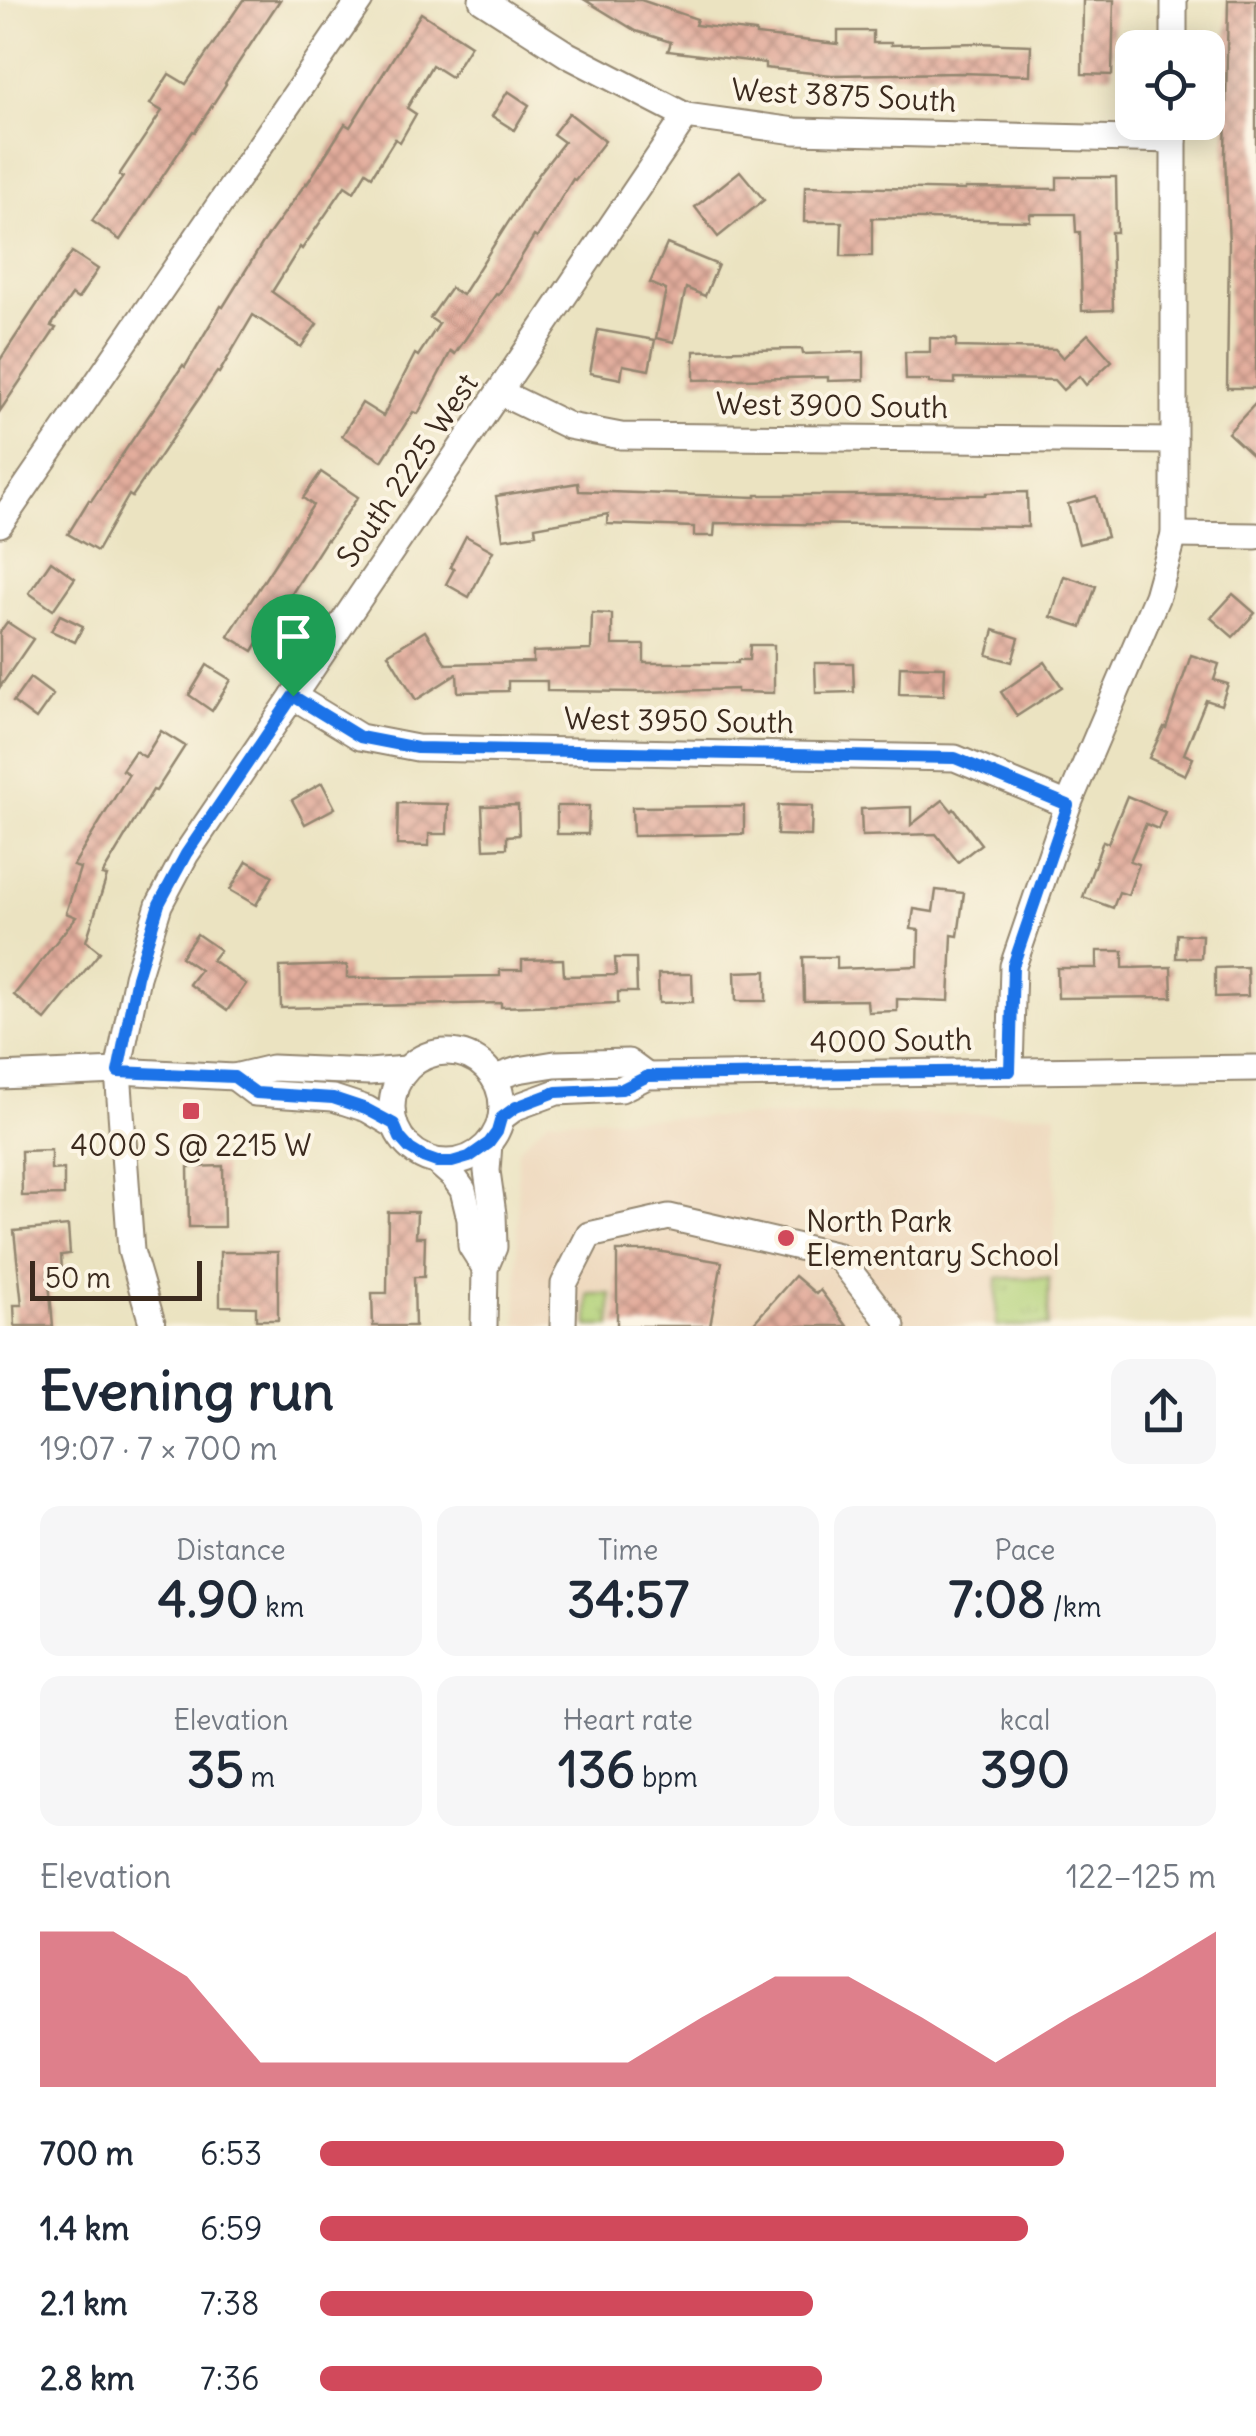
<!DOCTYPE html>
<html lang="en">
<head>
<meta charset="utf-8">
<style>
	:root { --surface:#fff; --page:#f6f6f7; --text:#1f2937; --muted:#747a83; --accent:#d1495b }
	body { margin:0; font-family:Delius,sans-serif; background:var(--page); color:var(--text); height:100vh; display:flex; flex-direction:column; font-size:38px; white-space:nowrap }
	* { box-sizing:border-box; margin:0 }
	p { font-size:32px; color:var(--muted) }
	.icon { flex:none; width:55px; height:55px; fill:none; stroke:currentColor; stroke-width:2; stroke-linecap:round; stroke-linejoin:round }
	.map { position:relative; height:1326px; overflow:hidden }
	.side { display:flex; flex-direction:column; background:var(--surface); flex:1 }
	.side>* { flex:none }
	.controls { position:absolute; left:1115px; top:30px; display:grid; gap:20px }
	.controls a { display:grid; place-items:center; width:110px; height:110px; border-radius:20px; background:var(--surface); box-shadow:0 5px 25px #0003; font-size:50px }
	.scale { position:absolute; left:30px; bottom:25px; width:172px; box-sizing:border-box; padding-left:10px; border:5px solid #3b2a1e; border-top:0; font-size:28px; line-height:35px; white-space:nowrap; color:#3b2a1e; -webkit-text-stroke:8px #fcf5e5; paint-order:stroke }
	.pin { position:absolute; display:grid; place-items:center; width:85px; height:85px; color:#fff; margin:-102px -42px; border-radius:50% 50% 50% 0; rotate:-45deg; box-shadow:0 0 10px #0007 }
	.pin .icon { rotate:45deg }
	.round { display:grid; place-items:center; flex:none; width:105px; height:105px; border-radius:20px; background:var(--page) }
	.overview { display:flex; align-items:center; justify-content:space-between; height:170px; padding:0 40px }
	h1 { font-size:55px; font-weight:700; line-height:75px }
	.metrics { display:grid; grid-template-columns:repeat(3,1fr); gap:15px; height:170px; padding:10px 40px }
	.metrics div { display:grid; align-content:center; border-radius:20px; background:var(--page); text-align:center }
	.metrics b { font-size:50px; font-weight:700 }
	.metrics small { font-size:28px; font-weight:400 }
	.metrics p { font-size:28px }
	.chart { height:280px; padding:20px 40px }
	.chart p { display:flex; justify-content:space-between }
	.chart svg { width:100%; height:180px; margin-top:10px; fill:var(--accent); opacity:.7 }
	ul { padding:0 40px; list-style:none; font-size:32px }
	li { display:grid; grid-template-columns:160px 120px 1fr; align-items:center; height:75px }
	li i { height:25px; border-radius:12px; background:var(--accent) }
	.map>svg:first-child { display:block }
	.built { fill:#edd7bb }
	.grass { fill:url(#grass-tufts); stroke:#777e4c; stroke-width:2.5 }
	.building { fill:url(#building-cross-hatch) }
	.lines { fill:none; stroke-linecap:round; stroke-linejoin:round }
	.minor-casing { stroke:#938670; stroke-width:29 }
	.minor { stroke:#fff; stroke-width:25 }
	.route-casing { stroke:#fff; stroke-width:20 }
	.route { stroke:#1a73e8; stroke-width:12 }
	.poi-dot { fill:#d1495b; stroke:#fcf5e5; stroke-width:4 }
	.labels { text-anchor:middle; dominant-baseline:central; stroke-width:8; stroke-linejoin:round; paint-order:stroke }
	.street-label { font-size:30px; fill:#3b2a1e; stroke:#fcf5e5 }
	.poi-label { font-size:30px; fill:#3b2a1e; stroke:#fcf5e5 }
</style>
</head>
<body>
<div class="map">
<svg width="1256" height="1326" viewBox="0 0 1256 1326">
	<defs>
		<pattern id="grass-tufts" width="24" height="20" patternUnits="userSpaceOnUse" patternTransform="scale(2.5)"><rect width="24" height="20" fill="#b3d27a"/><path d="M3 7l-1-3M5 7V3M7 7l1-3M15 17l-1-3M17 17v-4M19 17l1-3" fill="none" stroke="#9bb469"/></pattern>
		<pattern id="building-cross-hatch" width="8" height="8" patternUnits="userSpaceOnUse" patternTransform="scale(2.5)"><rect width="8" height="8" fill="#e3ad9d"/><path d="M0 0l8 8M0 8l8-8" fill="none" stroke="#b98d7f"/></pattern>
	</defs>
	<rect width="100%" height="100%" fill="#fcf5e5"/>
	<filter id="ink" filterUnits="userSpaceOnUse"><feTurbulence type="fractalNoise" baseFrequency=".01" numOctaves="2"/><feDisplacementMap in="SourceGraphic" scale="20" xChannelSelector="R" yChannelSelector="G"/><feConvolveMatrix kernelMatrix="1 2 1 2 8 2 1 2 1" color-interpolation-filters="sRGB"/></filter>
	<filter id="wash" filterUnits="userSpaceOnUse"><feTurbulence type="fractalNoise" baseFrequency=".0048" numOctaves="4" result="noise"/><feDisplacementMap in="SourceGraphic" scale="40" xChannelSelector="R" yChannelSelector="G"/><feGaussianBlur stdDeviation="2.25" result="paint"/><feColorMatrix in="noise" values="0 0 0 0 0 0 0 0 0 0 0 0 0 0 0 0 0 1.4 0 .05"/><feComposite in="paint" operator="in"/></filter>
	<g filter="url(#wash)">
		<rect width="100%" height="100%" fill="#ebe3c1"/>
		<polygon class="built" points="1056,1113 1054,1326 517,1326 518,1149 549,1119"/>
		<g class="grass">
			<polygon points="997,1278 1049,1278 1048,1326 996,1326"/>
			<rect x="588" y="1294" width="23" height="32"/>
		</g>
		<g id="blocks">
			<g class="building">
				<polygon points="243,0 280,0 225,83 226,84 195,132 193,131 120,240 92,221 123,177 119,175 162,111 150,104 169,74 186,84"/>
				<polygon points="585,0 641,0 697,19 695,25 756,32 756,35 838,44 838,31 873,31 873,43 891,43 891,45 979,43 1031,45 1030,75 958,73 832,75 765,68 765,63 668,51 671,42 636,31"/>
				<polygon points="1083,0 1114,0 1112,75 1082,74"/>
				<polygon points="1228,0 1256,0 1256,388 1227,388 1229,244 1225,156"/>
				<polygon points="421,13 471,45 451,77 432,65 407,108 416,114 400,142 395,139 372,176 366,172 354,192 345,186 302,249 300,247 272,292 317,324 301,347 253,315 219,373 217,372 132,497 129,495 97,551 68,534 89,500 91,501 183,365 185,367 221,306 223,307 262,244 306,183 307,184 345,124 350,127"/>
				<polygon points="508,91 529,105 514,130 492,116"/>
				<polygon points="569,113 605,141 575,180 573,179 537,238 534,236 498,295 496,294 455,354 451,351 418,414 413,412 382,461 342,436 362,403 383,416 415,354 418,356 439,324 430,318 451,288 462,295 539,174 564,142 553,134"/>
				<polygon points="740,171 764,200 718,237 695,207"/>
				<polygon points="1057,177 1116,177 1117,232 1111,232 1113,310 1082,311 1080,232 1076,232 1075,214 1030,214 1030,221 872,218 872,256 841,256 842,222 804,222 805,186 965,190 965,188 1057,189"/>
				<polygon points="667,244 718,265 705,296 686,288 674,342 656,338 666,290 650,283"/>
				<polygon points="72,252 98,269 78,299 72,295 51,326 56,328 0,411 0,360"/>
				<polygon points="598,330 655,340 649,370 623,365 621,379 590,373"/>
				<polygon points="1088,334 1112,361 1086,385 1079,376 1063,390 1054,380 955,378 955,384 929,383 929,380 906,380 905,352 930,352 930,338 956,339 956,347 1055,349 1063,358"/>
				<polygon points="802,349 803,354 864,352 864,380 828,381 828,377 694,380 694,351"/>
				<polygon points="1256,403 1256,459 1228,433"/>
				<polygon points="321,472 358,497 328,540 327,539 289,598 286,596 253,651 228,636 313,505 303,498"/>
				<polygon points="578,483 579,491 756,497 756,495 986,495 986,493 1027,492 1028,527 715,523 714,536 694,536 694,527 607,524 608,514 535,527 536,534 503,539 496,496"/>
				<polygon points="1096,496 1107,537 1079,544 1068,504"/>
				<polygon points="466,536 493,551 469,597 446,584 454,569 450,567"/>
				<polygon points="51,561 75,578 53,610 29,593"/>
				<polygon points="1064,576 1096,586 1082,627 1051,617"/>
				<polygon points="1233,594 1255,613 1233,637 1211,618"/>
				<polygon points="592,613 612,614 612,645 644,645 644,663 738,663 738,660 749,660 750,645 774,645 774,693 737,692 737,689 644,692 547,691 547,681 508,681 508,691 458,692 457,674 416,700 388,654 425,631 446,664 533,662 533,652 591,650"/>
				<polygon points="60,615 83,626 75,642 51,631"/>
				<polygon points="7,622 33,639 0,687 0,632"/>
				<polygon points="994,630 1019,638 1012,662 987,655"/>
				<polygon points="1191,655 1219,664 1214,680 1228,684 1221,705 1206,700 1184,754 1193,758 1185,775 1149,758 1164,727 1166,728"/>
				<polygon points="1045,662 1062,687 1017,716 1001,692"/>
				<polygon points="815,663 853,663 854,692 816,693"/>
				<polygon points="207,665 231,680 212,711 189,695"/>
				<polygon points="900,666 945,667 944,695 899,694"/>
				<polygon points="30,678 53,695 36,719 13,702"/>
				<polygon points="161,731 185,746 156,791 153,790 102,875 107,876 86,941 100,952 45,1020 14,995 76,917 66,913 80,868 73,866 129,774 122,770 135,751 145,757"/>
				<polygon points="322,783 335,808 305,824 292,800"/>
				<polygon points="1127,796 1165,812 1158,829 1146,824 1130,861 1139,864 1128,895 1119,892 1113,908 1083,897 1103,841 1108,843"/>
				<polygon points="943,800 952,811 954,809 981,844 958,862 936,834 862,836 861,809 911,807 911,825"/>
				<polygon points="398,803 448,804 447,834 429,834 429,846 397,845"/>
				<polygon points="518,805 519,835 507,836 507,848 484,849 482,806"/>
				<polygon points="778,805 812,806 811,836 777,835"/>
				<polygon points="557,806 589,806 588,834 557,834"/>
				<polygon points="744,806 744,834 633,836 632,807"/>
				<polygon points="247,861 273,876 256,905 230,890"/>
				<polygon points="936,890 964,893 958,936 952,935 949,1001 897,999 897,1011 868,1012 867,1000 804,1001 803,957 837,957 837,969 918,966 919,930 911,929 914,909 933,912"/>
				<polygon points="197,934 220,950 212,960 246,984 227,1011 189,984 200,970 181,957"/>
				<polygon points="1177,934 1202,935 1201,958 1176,958"/>
				<polygon points="1097,951 1123,951 1123,968 1171,967 1172,997 1058,998 1057,968 1097,968"/>
				<polygon points="615,958 636,958 637,992 618,992 618,1003 501,1007 501,1003 281,1008 280,967 347,965 347,978 500,976 500,970 522,970 522,960 563,959 564,976 616,975"/>
				<polygon points="1247,967 1248,996 1215,997 1215,968"/>
				<polygon points="766,971 766,1001 736,1001 735,972"/>
				<polygon points="658,974 692,974 693,1002 659,1003"/>
				<polygon points="51,1150 51,1170 64,1169 64,1195 22,1196 21,1151"/>
				<polygon points="223,1166 224,1227 189,1227 188,1167"/>
				<polygon points="388,1212 417,1212 416,1237 425,1237 424,1277 414,1277 415,1326 373,1326 372,1293 387,1293"/>
				<polygon points="68,1226 70,1254 61,1255 62,1270 48,1271 53,1326 15,1326 14,1305 22,1305 14,1231"/>
				<polygon points="617,1251 657,1251 722,1262 710,1326 617,1326"/>
				<polygon points="220,1252 278,1252 278,1320 256,1320 256,1307 220,1306"/>
				<polygon points="795,1276 816,1294 820,1290 847,1326 751,1326"/>
			</g>
		</g>
	</g>
	<g filter="url(#ink)">
		<use href="#blocks" fill-opacity="0" stroke="#938670" stroke-width="2.5"/>
		<g class="lines">
			<g class="minor-casing">
				<g id="minor">
					<polyline points="482,0 568,55 686,116 795,131 1174,140"/>
					<polyline points="1174,0 1174,48"/>
					<polyline points="499,392 569,426 621,436 1174,441"/>
					<polyline points="0,524 360,0"/>
					<polyline points="1174,535 1256,536"/>
					<polyline points="293,696 360,737 417,748 955,758 1068,805"/>
					<circle cx="447" cy="1107" r="55"/>
					<polyline points="1010,1071 1013,966 1068,805 1157,596 1174,535 1174,122"/>
					<polyline points="0,1076 118,1071 234,1077 272,1068 369,1072 406,1069"/>
					<polyline points="234,1077 255,1093 333,1098 367,1109 394,1125"/>
					<polyline points="494,1078 518,1070 555,1064 628,1062 647,1076"/>
					<polyline points="501,1118 516,1107 557,1092 621,1089 647,1076 1256,1068"/>
					<polyline points="437,1162 453,1176 463,1190 470,1219 471,1246 485,1268"/>
					<polyline points="153,1326 131,1251 118,1071 137,977 159,905 186,854 686,116"/>
					<polyline points="484,1326 485,1268 494,1247 493,1214 487,1171 489,1143"/>
					<polyline points="563,1326 564,1284 589,1235 669,1217 838,1256 892,1326"/>
				</g>
			</g>
			<use href="#minor" class="minor"/>
		</g>
	</g>
	<g class="lines" filter="url(#ink)">
		<g class="route-casing">
			<polygon id="route" points="293,696 360,737 417,748 955,758 1068,805 1013,966 1010,1071 648,1076 622,1089 556,1092 516,1107 501,1118 497,1132 489,1143 469,1157 452,1162 437,1162 423,1157 410,1149 400,1138 394,1124 366,1109 333,1098 256,1093 234,1077 118,1072 137,977 159,904 186,854"/>
		</g>
		<use href="#route" class="route"/>
	</g>
	<g class="poi-dot">
		<rect x="181" y="1101" width="20" height="20" rx="5"/>
		<circle cx="786" cy="1238" r="10"/>
	</g>
	<g class="labels">
		<g class="street-label">
			<text transform="translate(844 95) rotate(3)">West 3875 South</text>
			<text transform="translate(832 405) rotate(1)">West 3900 South</text>
			<text transform="translate(407 470) rotate(-56)">South 2225 West</text>
			<text transform="translate(679 720) rotate(1)">West 3950 South</text>
			<text transform="translate(891 1040) rotate(-1)">4000 South</text>
		</g>
		<g class="poi-label">
			<text x="191" y="1145">4000 S @ 2215 W</text>
			<text x="806" y="1221" text-anchor="start">North Park<tspan x="806" dy="34">Elementary School</tspan></text>
		</g>
	</g>
</svg>
<div class="controls">
<a><svg class="icon" aria-label="locate" viewBox="0 0 24 24"><circle cx="12" cy="12" r="6"/><path d="M12 2v4M12 18v4M2 12h4M18 12h4"/></svg></a>
</div>
<div class="scale">50 m</div>
<div class="pin" style="left:293px;top:696px;background:#1e9e55"><svg class="icon" aria-label="arrive" viewBox="0 0 24 24"><path d="M6 21V4h12l-3 4 3 4H6"/></svg></div>
</div>
<section class="side">
<div class="overview"><div><h1>Evening run</h1><p>19:07 · 7 × 700 m</p></div><a class="round"><svg class="icon" aria-label="share" viewBox="0 0 24 24"><path d="M12 15V3M7 8l5-5 5 5M5 13v7h14v-7"/></svg></a></div>
<div class="metrics">
<div><p>Distance</p><b>4.90<small> km</small></b></div>
<div><p>Time</p><b>34:57</b></div>
<div><p>Pace</p><b>7:08<small> /km</small></b></div>
</div>
<div class="metrics">
<div><p>Elevation</p><b>35<small> m</small></b></div>
<div><p>Heart rate</p><b>136<small> bpm</small></b></div>
<div><p>kcal</p><b>390</b></div>
</div>
<div class="chart"><p><span>Elevation</span>122–125 m</p>
<svg viewBox="0 0 160 44" preserveAspectRatio="none"><path d="M0 44V6L10 6L20 17L30 38L40 38L50 38L60 38L70 38L80 38L90 27L100 17L110 17L120 27L130 38L140 27L150 17L160 6V44z"/></svg>
</div>
<ul>
<li><b>700 m</b>6:53<i style="width:83%"></i></li>
<li><b>1.4 km</b>6:59<i style="width:79%"></i></li>
<li><b>2.1 km</b>7:38<i style="width:55%"></i></li>
<li><b>2.8 km</b>7:36<i style="width:56%"></i></li>
</ul>
</section>
</body>
</html>
